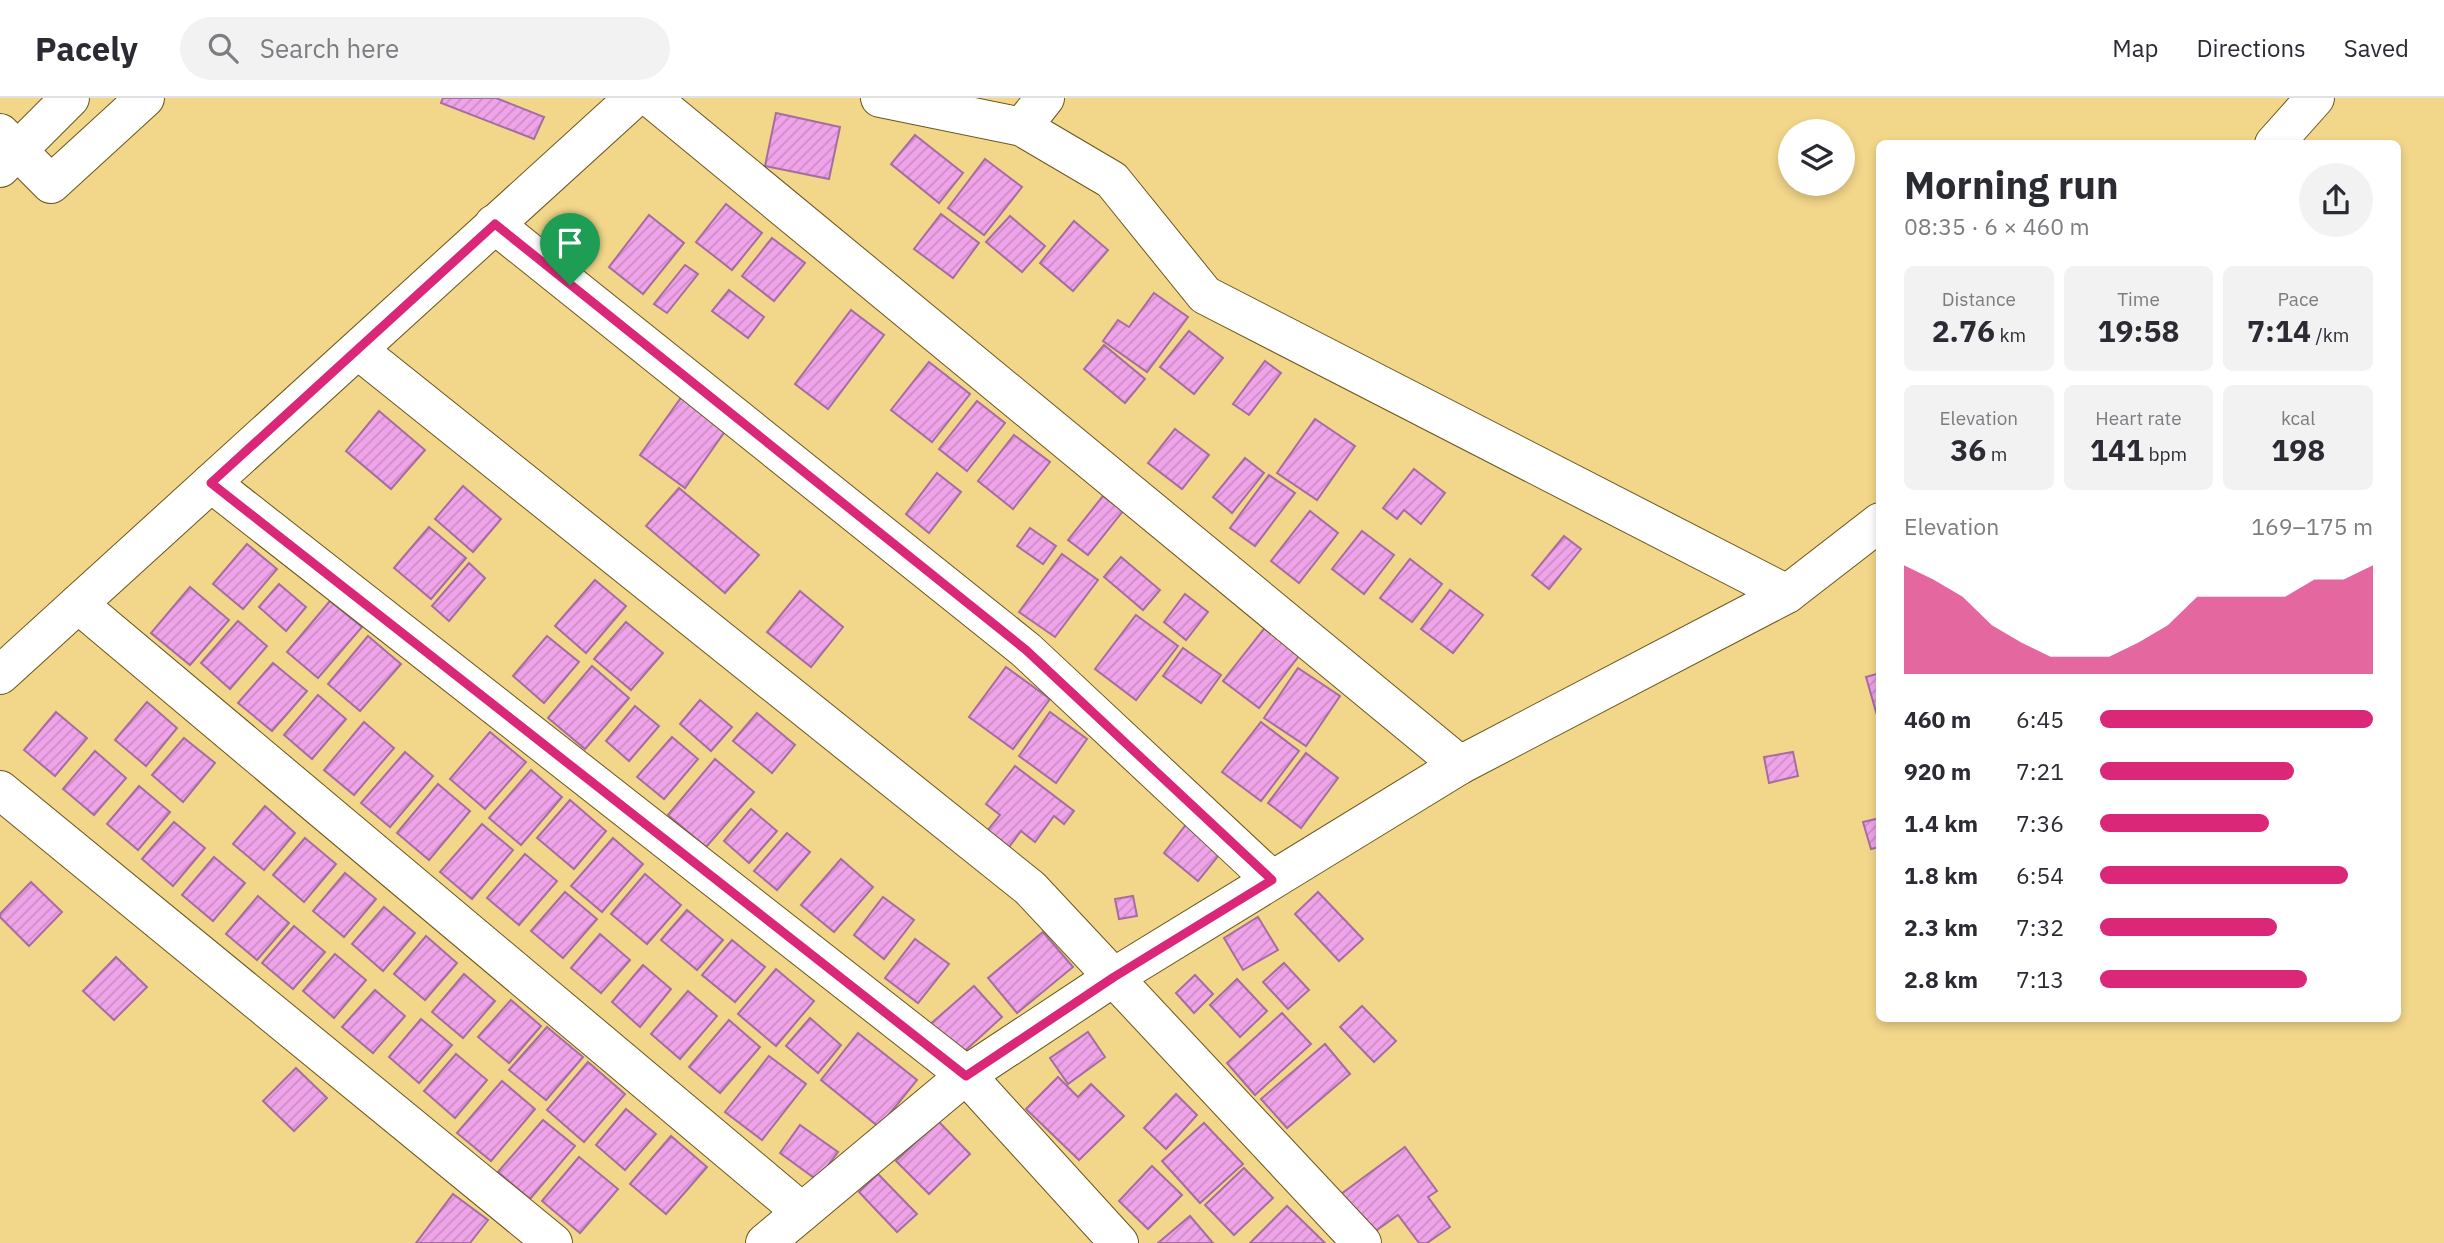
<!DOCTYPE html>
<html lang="en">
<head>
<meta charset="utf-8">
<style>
	:root { --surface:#fff; --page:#f2f2f3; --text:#2b2b33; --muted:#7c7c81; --line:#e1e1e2; --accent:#db2777 }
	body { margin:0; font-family:"IBM Plex Sans",sans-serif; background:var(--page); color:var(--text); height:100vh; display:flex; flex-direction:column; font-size:26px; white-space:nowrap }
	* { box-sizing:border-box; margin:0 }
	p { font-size:23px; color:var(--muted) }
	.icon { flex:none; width:38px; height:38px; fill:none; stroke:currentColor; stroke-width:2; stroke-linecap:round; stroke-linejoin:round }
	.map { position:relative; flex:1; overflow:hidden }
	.sheet { position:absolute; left:1876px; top:42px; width:525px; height:882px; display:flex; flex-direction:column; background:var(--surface); border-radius:10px; box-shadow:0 4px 10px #0003 }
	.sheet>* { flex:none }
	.tools { position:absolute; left:1778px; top:21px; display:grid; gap:14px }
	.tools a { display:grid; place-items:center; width:77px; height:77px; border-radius:50%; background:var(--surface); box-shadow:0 4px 10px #0003; font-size:35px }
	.pin { position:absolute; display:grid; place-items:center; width:60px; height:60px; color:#fff; margin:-72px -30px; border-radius:50% 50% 50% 0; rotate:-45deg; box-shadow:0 0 7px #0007 }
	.pin .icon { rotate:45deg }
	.round { display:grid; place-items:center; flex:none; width:74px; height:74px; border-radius:37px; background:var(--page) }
	.head { display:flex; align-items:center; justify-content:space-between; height:119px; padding:0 28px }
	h1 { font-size:38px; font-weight:700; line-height:52px }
	.figures { display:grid; grid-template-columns:repeat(3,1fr); gap:10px; height:119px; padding:7px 28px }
	.figures div { display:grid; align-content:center; border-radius:10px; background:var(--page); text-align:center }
	.figures b { font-size:30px; font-weight:700 }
	.figures small { font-size:19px; font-weight:400 }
	.figures p { font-size:19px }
	.chart { height:196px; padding:14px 28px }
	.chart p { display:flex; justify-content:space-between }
	.chart svg { width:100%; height:126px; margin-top:7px; fill:var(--accent); opacity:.7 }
	ul { padding:0 28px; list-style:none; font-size:23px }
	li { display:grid; grid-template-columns:112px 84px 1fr; align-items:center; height:52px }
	li i { height:18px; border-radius:9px; background:var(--accent) }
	header { display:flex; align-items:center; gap:42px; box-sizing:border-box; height:98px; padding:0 35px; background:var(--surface); border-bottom:2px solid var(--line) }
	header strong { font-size:33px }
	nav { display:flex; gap:38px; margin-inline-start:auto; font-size:24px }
	.search { width:490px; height:63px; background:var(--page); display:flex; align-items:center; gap:18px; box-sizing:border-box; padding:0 24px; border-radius:38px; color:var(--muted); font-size:26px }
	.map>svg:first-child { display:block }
	.building { fill:url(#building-hatch); stroke:#a56da0; stroke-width:2 }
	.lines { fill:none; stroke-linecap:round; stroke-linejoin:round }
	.minor-casing { stroke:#6a561c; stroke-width:40 }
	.minor { stroke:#fff; stroke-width:38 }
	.route-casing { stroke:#fff; stroke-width:14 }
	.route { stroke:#db2777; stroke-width:9 }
</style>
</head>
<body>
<header>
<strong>Pacely</strong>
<div class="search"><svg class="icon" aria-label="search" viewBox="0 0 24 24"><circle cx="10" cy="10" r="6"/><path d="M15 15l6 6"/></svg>Search here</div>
<nav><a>Map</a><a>Directions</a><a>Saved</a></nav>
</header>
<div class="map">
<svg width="2444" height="1145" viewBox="0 0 2444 1145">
	<defs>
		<pattern id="building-hatch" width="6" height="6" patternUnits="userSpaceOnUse" patternTransform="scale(1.75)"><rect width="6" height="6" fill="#efa3e9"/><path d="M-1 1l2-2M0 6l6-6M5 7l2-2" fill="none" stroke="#cd8cc6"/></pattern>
	</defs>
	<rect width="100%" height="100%" fill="#f2d68a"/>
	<g class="building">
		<polygon points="443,0 496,0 544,19 534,41 441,5"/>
		<polygon points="776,15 840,29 829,81 765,68"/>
		<polygon points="915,37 963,75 939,105 891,66"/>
		<polygon points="985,61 1022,89 984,137 948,110"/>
		<polygon points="726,106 762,135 732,172 696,144"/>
		<polygon points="941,116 979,145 953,180 914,151"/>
		<polygon points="649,117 684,145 643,196 609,169"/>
		<polygon points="1010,118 1045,148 1022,174 986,144"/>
		<polygon points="1074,123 1108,152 1073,193 1040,165"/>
		<polygon points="772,140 805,165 774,203 742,178"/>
		<polygon points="685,167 698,176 667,215 654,206"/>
		<polygon points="729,192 764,219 748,240 712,213"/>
		<polygon points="1154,195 1188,219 1147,274 1103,243 1118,222 1129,229"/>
		<polygon points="851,212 884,237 828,311 795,286"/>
		<polygon points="1189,233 1223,260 1194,296 1160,269"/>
		<polygon points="1104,247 1145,281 1125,305 1084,271"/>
		<polygon points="1265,263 1281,275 1249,317 1233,306"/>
		<polygon points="929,264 970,296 932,344 891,312"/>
		<polygon points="683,297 728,329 685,390 640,357"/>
		<polygon points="977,303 1005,325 967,373 939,351"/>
		<polygon points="379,313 425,352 391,391 346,353"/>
		<polygon points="1315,321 1355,348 1317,402 1277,375"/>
		<polygon points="1175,331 1209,357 1182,391 1148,365"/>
		<polygon points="1014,337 1050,364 1013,411 978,383"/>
		<polygon points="1245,360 1264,375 1232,415 1213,399"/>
		<polygon points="1414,371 1445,395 1421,426 1404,412 1397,421 1383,410"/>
		<polygon points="937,375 961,394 929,435 906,416"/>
		<polygon points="1269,377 1295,395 1255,448 1230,430"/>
		<polygon points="463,388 501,421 473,454 435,421"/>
		<polygon points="679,390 759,457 725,495 646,428"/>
		<polygon points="1103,398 1123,413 1088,457 1068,442"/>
		<polygon points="1310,413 1338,435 1299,485 1271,463"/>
		<polygon points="429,429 466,460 431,501 394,470"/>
		<polygon points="1030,430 1056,448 1043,466 1017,448"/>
		<polygon points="1362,433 1394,457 1364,496 1332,471"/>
		<polygon points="1564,438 1581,451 1549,491 1532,477"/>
		<polygon points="247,446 277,471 243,511 213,486"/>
		<polygon points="1062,456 1098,482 1055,539 1019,514"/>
		<polygon points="1121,459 1160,492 1143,512 1104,479"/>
		<polygon points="1410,461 1442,486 1412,524 1380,500"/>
		<polygon points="469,465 485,480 449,523 432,508"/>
		<polygon points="595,482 626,508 586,555 555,528"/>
		<polygon points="279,486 306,509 286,533 259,509"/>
		<polygon points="190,489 229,522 190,567 151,535"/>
		<polygon points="1450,492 1483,517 1453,555 1421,531"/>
		<polygon points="800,493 843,529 811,569 767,534"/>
		<polygon points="1185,496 1208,514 1186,542 1164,524"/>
		<polygon points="330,503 362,529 318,580 287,554"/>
		<polygon points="1136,517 1178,548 1136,602 1095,571"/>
		<polygon points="238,523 267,548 230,591 201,565"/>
		<polygon points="626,524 663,555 631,592 594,561"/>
		<polygon points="1267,527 1302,554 1259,610 1223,583"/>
		<polygon points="368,538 401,566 360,613 328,586"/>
		<polygon points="547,538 579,564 544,605 513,578"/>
		<polygon points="1183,550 1221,577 1201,605 1163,578"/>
		<polygon points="273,565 307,593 272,633 238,605"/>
		<polygon points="592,568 629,600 585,651 548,620"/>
		<polygon points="1006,569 1050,601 1013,651 969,619"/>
		<polygon points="1298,570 1340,598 1306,648 1264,620"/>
		<polygon points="1880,575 1880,624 1879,624 1866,579"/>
		<polygon points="318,597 346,621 312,661 284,637"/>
		<polygon points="700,602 732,629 711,653 680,626"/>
		<polygon points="147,604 177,630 146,668 115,642"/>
		<polygon points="635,608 659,628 629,663 606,643"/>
		<polygon points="56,614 87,640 55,678 24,652"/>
		<polygon points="1050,614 1087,641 1056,685 1019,658"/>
		<polygon points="757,615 795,647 772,675 733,643"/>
		<polygon points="364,624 394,650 354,697 324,672"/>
		<polygon points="1261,624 1299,653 1261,703 1222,674"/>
		<polygon points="490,634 526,664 485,711 450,681"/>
		<polygon points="672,639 698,661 664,701 637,679"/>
		<polygon points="184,640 215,665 183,704 152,677"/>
		<polygon points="95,653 126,680 94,717 63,691"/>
		<polygon points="405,654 433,678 390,729 361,705"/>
		<polygon points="1793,654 1798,678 1769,685 1764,659"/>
		<polygon points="1306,655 1338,680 1301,730 1268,705"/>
		<polygon points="715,661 754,694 706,749 668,717"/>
		<polygon points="1015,668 1074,713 1064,726 1054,718 1035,744 1021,733 1009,749 987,733 1000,717 986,706"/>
		<polygon points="531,672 562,699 521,747 489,720"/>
		<polygon points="438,686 470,713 429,762 397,735"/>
		<polygon points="139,688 170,714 138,752 107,726"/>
		<polygon points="570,702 606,733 574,771 537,740"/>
		<polygon points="265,708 295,735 264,772 233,746"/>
		<polygon points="751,711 777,733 749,765 724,743"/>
		<polygon points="1880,720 1880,749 1871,751 1863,724"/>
		<polygon points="174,724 205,750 173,788 142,761"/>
		<polygon points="1188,724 1223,752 1198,783 1164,755"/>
		<polygon points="482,726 513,752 472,801 440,774"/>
		<polygon points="787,735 810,754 777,792 754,773"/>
		<polygon points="305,740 336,766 304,804 273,777"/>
		<polygon points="613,740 643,766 602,814 571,788"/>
		<polygon points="525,756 557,783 519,827 487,800"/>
		<polygon points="214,759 245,785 213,823 182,797"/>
		<polygon points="841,761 873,789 834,834 801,807"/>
		<polygon points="345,775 376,801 344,839 313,813"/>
		<polygon points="645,776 681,807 647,846 611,816"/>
		<polygon points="31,784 62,814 29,848 0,819 0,816"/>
		<polygon points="565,794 597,821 563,860 531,833"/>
		<polygon points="1318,794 1363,841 1339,863 1295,816"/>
		<polygon points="258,798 289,825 257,862 226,836"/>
		<polygon points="1133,798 1137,818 1119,821 1115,801"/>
		<polygon points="883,799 914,822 884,861 854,837"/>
		<polygon points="384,809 415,835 383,873 352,846"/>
		<polygon points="687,812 723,842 697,872 661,842"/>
		<polygon points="1258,819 1278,852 1243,872 1224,840"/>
		<polygon points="294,828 325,854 293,891 262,865"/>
		<polygon points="1043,834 1073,869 1017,915 988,880"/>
		<polygon points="600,836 630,862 601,895 571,870"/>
		<polygon points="426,838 457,865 425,902 394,876"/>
		<polygon points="915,841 949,866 918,905 885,880"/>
		<polygon points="732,842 765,869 735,904 702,877"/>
		<polygon points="335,856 366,882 334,920 303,893"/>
		<polygon points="116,859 147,889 114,922 83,893"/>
		<polygon points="1284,865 1309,892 1288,911 1263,884"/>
		<polygon points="643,867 671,891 640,929 612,904"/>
		<polygon points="776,871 814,903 776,948 738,916"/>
		<polygon points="464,876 495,903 463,940 432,914"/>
		<polygon points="1195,877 1213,896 1194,915 1176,895"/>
		<polygon points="1237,881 1267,913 1240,939 1210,907"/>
		<polygon points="974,888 1002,919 956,961 927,929"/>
		<polygon points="375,892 405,918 373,955 342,929"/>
		<polygon points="688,893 717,918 680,961 651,936"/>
		<polygon points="511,902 541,928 509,965 478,939"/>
		<polygon points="1362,908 1396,943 1374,964 1340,929"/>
		<polygon points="1282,915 1311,946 1255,997 1227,965"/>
		<polygon points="810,920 841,947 818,975 786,948"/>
		<polygon points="421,921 452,947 419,985 389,959"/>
		<polygon points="729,922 760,949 720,995 689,969"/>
		<polygon points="547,929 583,959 546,1002 509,972"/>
		<polygon points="1088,934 1105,959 1068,986 1050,960"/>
		<polygon points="858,935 917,982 879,1029 821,982"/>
		<polygon points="1325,946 1350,976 1287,1030 1261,1001"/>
		<polygon points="456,956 487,982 455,1020 424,993"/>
		<polygon points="769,958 806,986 762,1042 725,1014"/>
		<polygon points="588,964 625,996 584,1044 547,1012"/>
		<polygon points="296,970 327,1000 294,1033 263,1003"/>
		<polygon points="1058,979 1078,999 1091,986 1124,1018 1079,1062 1026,1011"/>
		<polygon points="502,983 535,1011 491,1063 457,1035"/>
		<polygon points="1176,996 1197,1017 1166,1051 1144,1030"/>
		<polygon points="626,1011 656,1036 625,1072 596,1047"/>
		<polygon points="543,1022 575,1048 530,1101 498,1074"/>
		<polygon points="938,1023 970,1056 929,1096 896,1063"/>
		<polygon points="1204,1025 1243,1066 1200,1105 1162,1063"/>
		<polygon points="800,1027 838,1054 817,1082 780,1055"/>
		<polygon points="671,1038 707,1069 666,1116 630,1086"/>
		<polygon points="1405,1049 1437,1093 1428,1099 1450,1129 1427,1145 1419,1145 1398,1117 1367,1139 1337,1099"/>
		<polygon points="579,1059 618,1091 580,1135 542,1103"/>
		<polygon points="1152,1068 1182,1097 1148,1131 1119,1103"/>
		<polygon points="1244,1070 1273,1100 1234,1137 1205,1107"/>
		<polygon points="878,1076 917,1116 897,1134 859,1094"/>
		<polygon points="453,1096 488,1122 470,1145 416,1145"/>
		<polygon points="1287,1108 1325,1145 1250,1145"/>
		<polygon points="1190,1118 1213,1145 1158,1145"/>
	</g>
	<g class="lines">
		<g class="minor-casing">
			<g id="minor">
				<polyline points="651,0 1460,667"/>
				<polyline points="880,0 1022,29 1045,0"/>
				<polyline points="1022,29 1112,82 1205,197 1787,496"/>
				<polyline points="0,35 51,86 145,0"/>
				<polyline points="2274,46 2315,0"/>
				<polyline points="0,70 70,0"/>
				<polyline points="494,126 1026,552 1272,782"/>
				<polyline points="358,252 1030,790 1362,1145"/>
				<polyline points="211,385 966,977 1119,1145"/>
				<polyline points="78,506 802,1114"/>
				<polyline points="0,577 634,0"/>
				<polyline points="0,692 553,1145"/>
				<polyline points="765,1145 966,977 1114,879 1460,667 1787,496 1880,424"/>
			</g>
		</g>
		<use href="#minor" class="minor"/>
	</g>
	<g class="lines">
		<g class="route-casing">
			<polygon id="route" points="495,126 1026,552 1272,782 1114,879 966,978 211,385"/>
		</g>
		<use href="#route" class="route"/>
	</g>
</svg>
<div class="tools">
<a><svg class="icon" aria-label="layers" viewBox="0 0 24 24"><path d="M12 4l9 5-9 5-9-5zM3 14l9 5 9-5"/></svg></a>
</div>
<div class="pin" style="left:570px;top:187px;background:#1e9e55"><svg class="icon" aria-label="arrive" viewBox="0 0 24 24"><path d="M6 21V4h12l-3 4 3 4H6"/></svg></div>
<section class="sheet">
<div class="head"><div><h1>Morning run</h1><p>08:35 · 6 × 460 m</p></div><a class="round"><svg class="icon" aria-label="share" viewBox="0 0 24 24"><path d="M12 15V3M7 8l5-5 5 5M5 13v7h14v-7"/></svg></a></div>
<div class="figures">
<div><p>Distance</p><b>2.76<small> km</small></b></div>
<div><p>Time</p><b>19:58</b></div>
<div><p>Pace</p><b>7:14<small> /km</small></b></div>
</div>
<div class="figures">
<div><p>Elevation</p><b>36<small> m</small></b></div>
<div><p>Heart rate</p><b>141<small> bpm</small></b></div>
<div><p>kcal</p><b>198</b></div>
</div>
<div class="chart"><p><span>Elevation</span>169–175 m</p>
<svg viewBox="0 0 160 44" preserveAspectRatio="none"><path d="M0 44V6L10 11L20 17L30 27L40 33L50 38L60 38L70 38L80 33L90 27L100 17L110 17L120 17L130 17L140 11L150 11L160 6V44z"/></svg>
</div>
<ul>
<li><b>460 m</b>6:45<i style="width:100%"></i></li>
<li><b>920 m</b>7:21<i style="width:71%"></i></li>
<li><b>1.4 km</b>7:36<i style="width:62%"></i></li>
<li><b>1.8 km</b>6:54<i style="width:91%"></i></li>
<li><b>2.3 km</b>7:32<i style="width:65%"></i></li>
<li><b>2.8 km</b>7:13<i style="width:76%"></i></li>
</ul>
</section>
</div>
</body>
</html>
